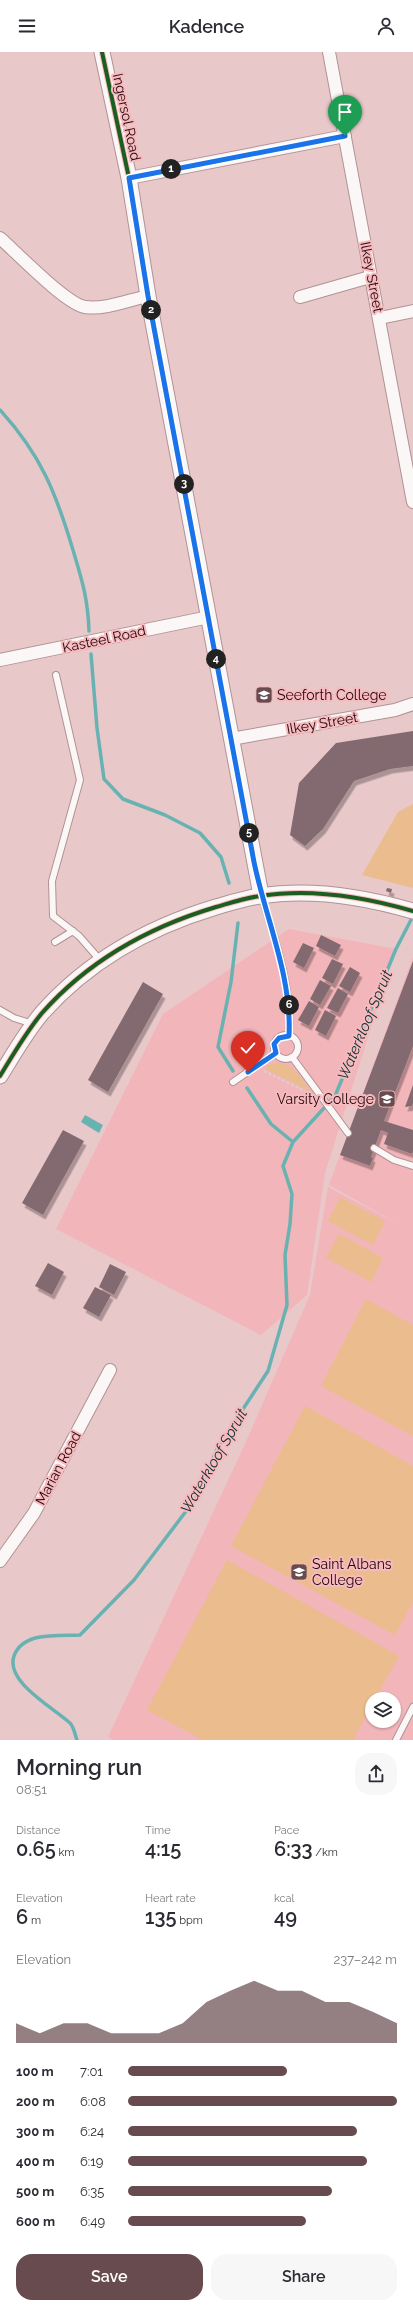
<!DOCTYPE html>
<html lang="en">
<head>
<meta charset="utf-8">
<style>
	:root { --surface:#fff; --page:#f7f7f7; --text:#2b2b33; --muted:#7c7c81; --accent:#674b4e }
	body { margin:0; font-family:Raleway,sans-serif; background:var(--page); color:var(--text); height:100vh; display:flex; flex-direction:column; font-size:15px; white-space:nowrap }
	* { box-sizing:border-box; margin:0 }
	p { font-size:13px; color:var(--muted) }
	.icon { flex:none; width:22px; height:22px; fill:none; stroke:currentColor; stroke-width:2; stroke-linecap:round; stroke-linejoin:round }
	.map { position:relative; height:1688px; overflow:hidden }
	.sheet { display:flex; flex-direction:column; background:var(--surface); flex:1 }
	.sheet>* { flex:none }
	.fabs { position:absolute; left:365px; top:1640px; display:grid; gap:8px }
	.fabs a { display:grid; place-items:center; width:36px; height:36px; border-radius:50%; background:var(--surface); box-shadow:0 1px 3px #0004; font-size:20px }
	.pin { position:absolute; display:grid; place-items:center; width:34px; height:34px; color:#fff; margin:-41px -17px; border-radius:50% 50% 50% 0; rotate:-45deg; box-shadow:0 0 4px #0007 }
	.pin .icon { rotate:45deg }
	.km { position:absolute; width:20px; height:20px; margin:-10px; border-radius:50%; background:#222; color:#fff; font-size:11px; line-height:20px; text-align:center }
	.round { display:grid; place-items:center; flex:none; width:42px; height:42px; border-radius:16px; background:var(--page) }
	.summary { display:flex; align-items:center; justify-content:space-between; height:68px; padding:0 16px }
	h1 { font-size:22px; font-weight:600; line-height:30px }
	.stats { display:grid; grid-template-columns:repeat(3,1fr); gap:6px; height:68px; padding:4px 16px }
	.stats div { display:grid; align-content:center }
	.stats b { font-size:20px; font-weight:600 }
	.stats small { font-size:11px; font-weight:400 }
	.stats p { font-size:11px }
	.chart { height:112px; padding:8px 16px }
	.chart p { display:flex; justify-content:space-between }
	.chart svg { width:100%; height:72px; margin-top:4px; fill:var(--accent); opacity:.7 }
	.cta { display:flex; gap:8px; margin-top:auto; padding:8px 16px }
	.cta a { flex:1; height:46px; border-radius:16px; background:var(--accent); color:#fff; font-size:16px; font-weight:600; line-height:46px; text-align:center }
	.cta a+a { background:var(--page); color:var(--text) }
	ul { padding:0 16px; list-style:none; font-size:13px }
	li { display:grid; grid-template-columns:64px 48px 1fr; align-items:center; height:30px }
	li i { height:10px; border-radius:5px; background:var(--accent) }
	header { display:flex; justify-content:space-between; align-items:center; height:52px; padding:0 16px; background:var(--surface); font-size:18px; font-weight:600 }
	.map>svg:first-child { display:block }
	.built { fill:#f2b5ba; fill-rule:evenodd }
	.green { fill:#ebbc8e }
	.water { fill:#69b2b2 }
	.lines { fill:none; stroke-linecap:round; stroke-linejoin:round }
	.stream { stroke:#69b2b2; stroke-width:3.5 }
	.building { fill:#836a70; filter:url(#shadow) }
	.service-casing { stroke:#af9395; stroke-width:8 }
	.minor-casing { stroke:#af9395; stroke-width:14 }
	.tertiary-casing { stroke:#af9395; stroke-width:17 }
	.path { stroke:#dbd0d1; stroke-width:2; stroke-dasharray:3 2; stroke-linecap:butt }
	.service { stroke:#fcf7f7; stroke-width:6 }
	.minor { stroke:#fcf7f7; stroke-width:12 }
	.tertiary { stroke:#fcf7f7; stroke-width:15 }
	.cycleway-casing { stroke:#f7babe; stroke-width:6 }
	.cycleway { stroke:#1b5e20; stroke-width:4 }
	.route-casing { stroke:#fff; stroke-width:8 }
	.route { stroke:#1a73e8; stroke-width:5 }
	.labels { text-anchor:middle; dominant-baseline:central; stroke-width:4; stroke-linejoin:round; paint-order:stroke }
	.street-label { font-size:14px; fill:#21070b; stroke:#f7babe }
	.poi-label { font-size:14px; fill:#21070b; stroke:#f7babe; text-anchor:start }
	.water-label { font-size:15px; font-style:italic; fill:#0c2f2f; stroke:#f7babe }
</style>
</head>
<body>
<header><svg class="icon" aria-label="menu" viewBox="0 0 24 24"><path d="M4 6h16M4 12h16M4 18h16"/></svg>Kadence<svg class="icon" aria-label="person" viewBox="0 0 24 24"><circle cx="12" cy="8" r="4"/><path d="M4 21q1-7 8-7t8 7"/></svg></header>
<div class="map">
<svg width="413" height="1688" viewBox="0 0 413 1688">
	<defs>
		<filter id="shadow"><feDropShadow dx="2.5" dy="4.5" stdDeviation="0" flood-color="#0004"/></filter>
	</defs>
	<rect width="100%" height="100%" fill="#e9c8ca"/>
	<g class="built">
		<polygon points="289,877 396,897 325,1121 307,1243 261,1283 56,1177 163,962"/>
		<path d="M413,905V1688H113L108,1685L245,1392L310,1243L328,1135L406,1176L329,1133ZM372,1647H394V1669H372Z"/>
	</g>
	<g class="green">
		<polygon points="413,752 413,836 362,823 398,760"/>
		<path d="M279,1011C295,1013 302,1027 311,1040L264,1016L271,1012Z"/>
		<polygon points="340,1145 385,1169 373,1193 328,1169"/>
		<polygon points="339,1182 383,1206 371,1230 326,1206"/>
		<polygon points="366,1247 413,1273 413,1384 321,1334"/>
		<polygon points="305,1354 413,1414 413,1550 395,1583 231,1494"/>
		<polygon points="227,1508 399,1604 375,1647 372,1647 372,1653 353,1688 203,1688 147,1658"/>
	</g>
	<polygon class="water" points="85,1063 103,1073 99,1081 81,1070"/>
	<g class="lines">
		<g class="stream">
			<path d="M0,358C41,403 56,441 73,498C82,528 88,547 89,579"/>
			<polyline points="91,602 97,676 104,727 123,747 165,763 200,781 221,805 229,831"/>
			<polyline points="233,1019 218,995 231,930 238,871"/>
			<polyline points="247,1036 271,1072 293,1090"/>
			<path d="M77,1688C75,1683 74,1675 70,1671C54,1656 5,1630 14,1604C23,1579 59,1584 80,1583L134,1528L196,1446L218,1395L268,1319L287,1253L285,1203L290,1172L292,1142L283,1114L293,1090L335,1044L396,897L413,864"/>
		</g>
	</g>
	<g class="building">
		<polygon points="413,679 413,714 390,717 354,729 323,777 305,794 290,783 299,731 336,691"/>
		<polygon points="387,836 392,837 391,841 386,839"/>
		<polygon points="321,883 341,893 335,904 316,894"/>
		<polygon points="303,891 314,896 304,916 293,910"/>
		<polygon points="332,907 343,912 333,932 322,926"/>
		<polygon points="413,909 413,994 384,1069 413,1078 413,1099 412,1102 384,1092 388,1081 381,1078 371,1105 373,1106 370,1114 365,1112 340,1103"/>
		<polygon points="350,915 360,921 350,940 339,934"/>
		<polygon points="320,928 331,934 320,953 310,947"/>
		<polygon points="143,930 163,942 108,1040 88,1028"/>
		<polygon points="338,936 348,942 338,961 327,956"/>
		<polygon points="309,949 319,955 309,974 298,968"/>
		<polygon points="325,958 336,964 326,984 315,978"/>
		<polygon points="413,1033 413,1051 412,1054 405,1055"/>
		<polygon points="63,1078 84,1089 43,1163 22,1151"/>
		<polygon points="48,1211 64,1220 52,1243 35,1234"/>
		<polygon points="110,1212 126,1220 114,1243 99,1235"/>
		<polygon points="95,1235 111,1243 99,1265 83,1256"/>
	</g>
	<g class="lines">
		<g class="service-casing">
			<g id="service">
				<polyline points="56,623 80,728 52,829 53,864 79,884 100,908"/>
				<path d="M262,845C276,890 292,936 289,984"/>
				<polyline points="55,890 73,879"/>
				<polyline points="0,958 14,966 33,972"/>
				<circle cx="286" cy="995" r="12"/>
				<polyline points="292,1005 348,1081"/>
				<polyline points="233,1030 276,1001"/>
				<polyline points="374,1096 394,1108 413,1114"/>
				<polyline points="396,1688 413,1655"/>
			</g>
		</g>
		<g class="minor-casing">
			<g id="minor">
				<polyline points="329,0 413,450"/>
				<polyline points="129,126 345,84"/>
				<path d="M0,186C17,201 66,252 85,255C104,258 129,248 148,244"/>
				<polyline points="300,245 370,225"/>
				<polyline points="380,266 413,259"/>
				<polyline points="0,608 209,565"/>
				<polyline points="231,687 395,658 413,652"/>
				<polyline points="0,1509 34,1461 110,1318"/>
			</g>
		</g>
		<g class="tertiary-casing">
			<g id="tertiary">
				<polyline points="102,0 129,126 148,244 261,843"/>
				<path d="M0,1024C13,1003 26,980 42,961C89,908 149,875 216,855C230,851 245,846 260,844C309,836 365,845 413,859"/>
			</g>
		</g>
		<polyline class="path" points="264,1019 305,1039"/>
		<use href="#service" class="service"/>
		<use href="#minor" class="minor"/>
		<use href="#tertiary" class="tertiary"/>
		<g class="cycleway-casing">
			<g id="cycleway">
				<polyline points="102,0 129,126 148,244 261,843"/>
				<path d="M0,1024C13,1003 26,980 42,961C89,908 149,875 216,855C230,851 245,846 260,844C309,836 365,845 413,859"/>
			</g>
		</g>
		<use href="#cycleway" class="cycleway"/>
	</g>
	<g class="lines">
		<g class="route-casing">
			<path id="route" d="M248,1020L276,1001L274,992L279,986L289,984C292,924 266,868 254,810L148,244L129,126L345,84"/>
		</g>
		<use href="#route" class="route"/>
	</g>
	<defs>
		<g id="school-square" transform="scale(0.9)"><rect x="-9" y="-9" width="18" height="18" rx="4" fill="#674b4e" stroke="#f7babe"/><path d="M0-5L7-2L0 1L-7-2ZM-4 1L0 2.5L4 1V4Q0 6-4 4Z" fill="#fff"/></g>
		<g id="university-square" transform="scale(0.9)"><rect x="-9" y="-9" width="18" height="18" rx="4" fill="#674b4e" stroke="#f7babe"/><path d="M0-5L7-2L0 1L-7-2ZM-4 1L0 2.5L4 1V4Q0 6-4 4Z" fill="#fff"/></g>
	</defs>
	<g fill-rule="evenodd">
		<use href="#school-square" x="264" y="643"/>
		<use href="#university-square" x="387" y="1047"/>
		<use href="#school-square" x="299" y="1520"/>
	</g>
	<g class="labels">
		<g class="street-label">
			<text transform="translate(127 65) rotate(78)">Ingersol Road</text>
			<text transform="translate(372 225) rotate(79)">Ilkey Street</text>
			<text transform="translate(104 587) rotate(-12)">Kasteel Road</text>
			<text transform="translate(322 671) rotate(-10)">Ilkey Street</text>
			<text transform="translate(58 1416) rotate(-62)">Marian Road</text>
		</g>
		<g class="poi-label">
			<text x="277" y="643">Seeforth College</text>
			<text x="374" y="1047" text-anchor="end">Varsity College</text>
			<text x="312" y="1512">Saint Albans<tspan x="312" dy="16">College</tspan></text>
		</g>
		<g class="water-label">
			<text transform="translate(365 973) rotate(-67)">Waterkloof Spruit</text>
			<text transform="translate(214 1409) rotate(-60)">Waterkloof Spruit</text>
		</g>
	</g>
</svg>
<div class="fabs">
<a><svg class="icon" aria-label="layers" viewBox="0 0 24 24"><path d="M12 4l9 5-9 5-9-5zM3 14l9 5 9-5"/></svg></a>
</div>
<div class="pin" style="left:345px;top:84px;background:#1e9e55"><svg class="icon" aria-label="arrive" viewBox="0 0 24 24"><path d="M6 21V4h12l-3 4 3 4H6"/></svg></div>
<div class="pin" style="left:248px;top:1020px;background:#d93025"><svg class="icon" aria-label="check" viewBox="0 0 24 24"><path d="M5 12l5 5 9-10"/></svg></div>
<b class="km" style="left:171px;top:117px">1</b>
<b class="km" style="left:151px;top:258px">2</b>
<b class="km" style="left:184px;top:432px">3</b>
<b class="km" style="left:216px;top:607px">4</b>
<b class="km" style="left:249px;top:781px">5</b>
<b class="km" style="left:289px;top:953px">6</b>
</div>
<section class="sheet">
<div class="summary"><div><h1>Morning run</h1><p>08:51</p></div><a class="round"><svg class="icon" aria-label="share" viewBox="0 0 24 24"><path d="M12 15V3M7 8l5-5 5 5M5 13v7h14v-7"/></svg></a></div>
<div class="stats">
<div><p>Distance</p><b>0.65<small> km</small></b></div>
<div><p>Time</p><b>4:15</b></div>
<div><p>Pace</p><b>6:33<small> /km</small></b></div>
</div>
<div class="stats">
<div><p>Elevation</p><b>6<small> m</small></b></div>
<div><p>Heart rate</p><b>135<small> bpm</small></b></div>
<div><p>kcal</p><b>49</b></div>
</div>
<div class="chart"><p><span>Elevation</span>237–242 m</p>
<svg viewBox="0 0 160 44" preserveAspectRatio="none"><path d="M0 44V32L10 38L20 32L30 32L40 38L50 38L60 38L70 32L80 19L90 12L100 6L110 12L120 12L130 19L140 19L150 25L160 32V44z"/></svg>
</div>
<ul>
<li><b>100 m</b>7:01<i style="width:59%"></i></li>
<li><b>200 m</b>6:08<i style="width:100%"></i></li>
<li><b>300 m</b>6:24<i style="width:85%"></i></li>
<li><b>400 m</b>6:19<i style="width:89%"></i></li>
<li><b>500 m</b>6:35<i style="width:76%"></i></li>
<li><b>600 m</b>6:49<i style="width:66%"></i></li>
</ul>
<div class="cta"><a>Save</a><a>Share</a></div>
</section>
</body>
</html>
